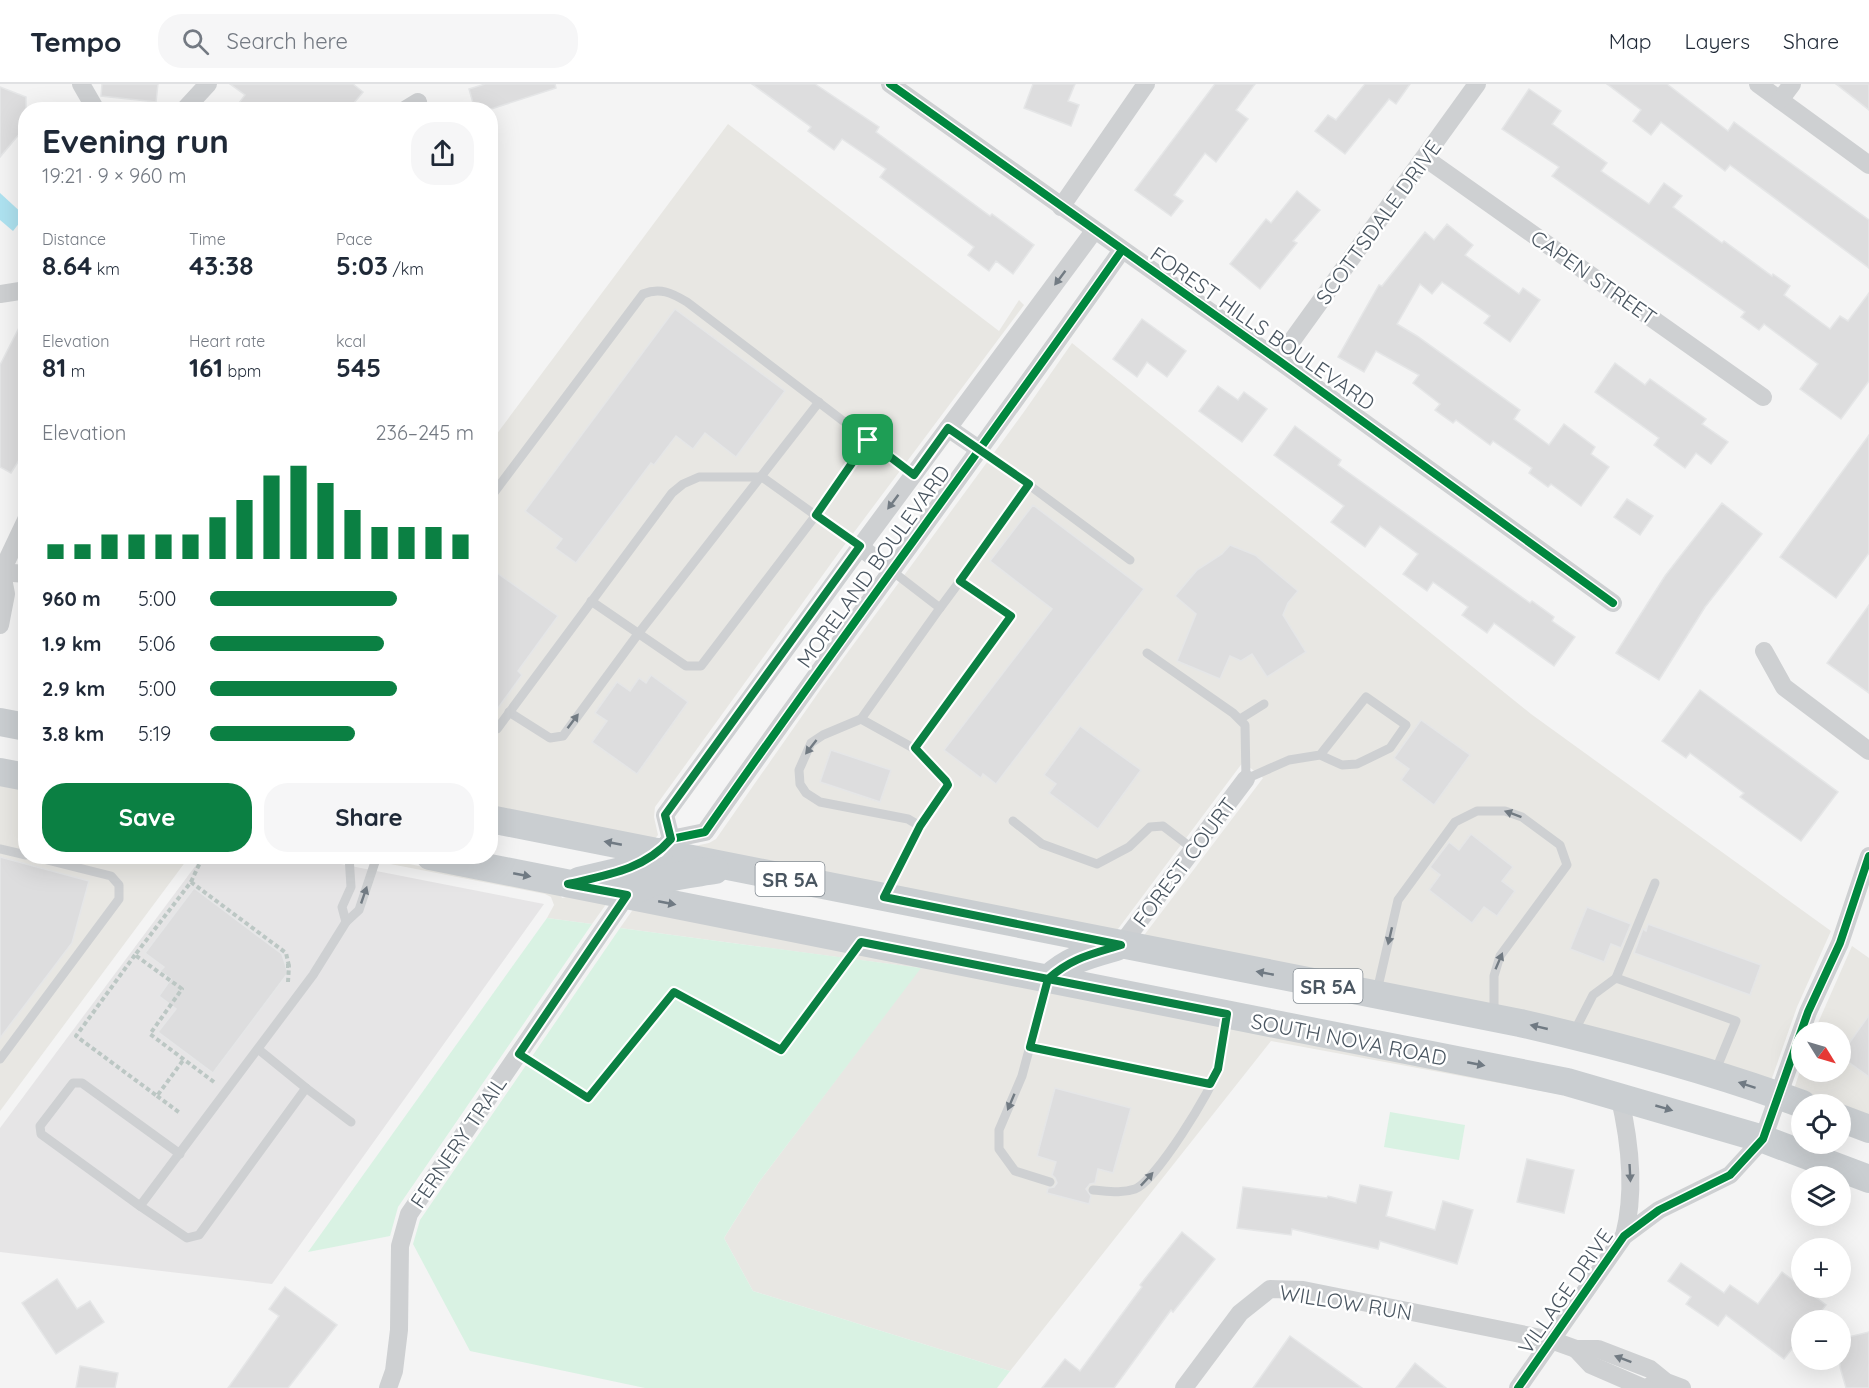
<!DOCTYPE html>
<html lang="en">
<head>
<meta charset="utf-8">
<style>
	:root { --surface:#fff; --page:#f6f6f7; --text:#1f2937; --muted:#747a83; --line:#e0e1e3; --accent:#0b8043 }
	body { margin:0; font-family:Quicksand,sans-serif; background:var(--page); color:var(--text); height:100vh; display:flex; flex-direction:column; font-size:22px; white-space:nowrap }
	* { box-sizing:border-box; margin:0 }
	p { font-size:20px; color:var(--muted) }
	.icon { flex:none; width:33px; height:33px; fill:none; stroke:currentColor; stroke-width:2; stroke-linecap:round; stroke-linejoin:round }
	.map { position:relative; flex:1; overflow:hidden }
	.details { position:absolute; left:18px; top:18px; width:480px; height:762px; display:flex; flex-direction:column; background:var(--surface); border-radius:24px; box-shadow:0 6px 24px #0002 }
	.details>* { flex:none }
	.needle { width:39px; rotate:127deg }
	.controls { position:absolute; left:1791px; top:938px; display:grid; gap:12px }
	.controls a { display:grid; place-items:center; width:60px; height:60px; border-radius:50%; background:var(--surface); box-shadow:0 6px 24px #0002; font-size:30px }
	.pin { position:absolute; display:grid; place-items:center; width:51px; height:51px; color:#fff; margin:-26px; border-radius:12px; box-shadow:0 3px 9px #0006 }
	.round { display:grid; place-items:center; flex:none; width:63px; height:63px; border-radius:24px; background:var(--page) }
	.overview { display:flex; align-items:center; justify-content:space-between; height:102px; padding:0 24px }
	h1 { font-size:33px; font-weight:800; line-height:45px }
	.metrics { display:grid; grid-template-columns:repeat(3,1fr); gap:9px; height:102px; padding:6px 24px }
	.metrics div { display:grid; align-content:center }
	.metrics b { font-size:26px; font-weight:800 }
	.metrics small { font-size:16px; font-weight:400 }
	.metrics p { font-size:16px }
	.chart { height:168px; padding:12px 24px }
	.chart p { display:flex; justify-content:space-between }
	.chart svg { width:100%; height:108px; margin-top:6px; stroke:var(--accent); stroke-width:6 }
	.button { display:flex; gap:12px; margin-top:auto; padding:12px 24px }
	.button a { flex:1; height:69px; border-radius:24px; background:var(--accent); color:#fff; font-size:24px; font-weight:800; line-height:69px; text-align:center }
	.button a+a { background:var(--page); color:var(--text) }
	ul { padding:0 24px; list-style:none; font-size:20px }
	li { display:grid; grid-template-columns:96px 72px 1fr; align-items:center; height:45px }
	li i { height:15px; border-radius:8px; background:var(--accent) }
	header { display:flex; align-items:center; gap:36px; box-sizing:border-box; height:84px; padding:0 30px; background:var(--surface); border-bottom:2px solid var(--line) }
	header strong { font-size:28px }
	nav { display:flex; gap:33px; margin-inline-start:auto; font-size:21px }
	.search { width:420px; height:54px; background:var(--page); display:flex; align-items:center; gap:15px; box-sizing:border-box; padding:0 21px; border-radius:24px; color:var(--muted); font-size:22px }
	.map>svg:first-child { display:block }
	.commercial { fill:#e8e7e3 }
	.education { fill:#e6e5e6 }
	.green { fill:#d9f2e3 }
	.water { fill:#aee2f0 }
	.building { fill:#ddddde; stroke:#e5e6e7; stroke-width:1.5 }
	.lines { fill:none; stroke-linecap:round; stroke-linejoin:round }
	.path { stroke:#bcc7c4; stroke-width:4; stroke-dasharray:4.5 3; stroke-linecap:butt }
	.service { stroke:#ced0d2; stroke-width:9 }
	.minor { stroke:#ced0d2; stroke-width:18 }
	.primary { stroke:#caced1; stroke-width:28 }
	.cycleway-casing { stroke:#fff; stroke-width:11 }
	.cycleway { stroke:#00873e; stroke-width:8 }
	.oneway { fill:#727b83 }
	.oneway2 { fill:#707a83 }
	.route-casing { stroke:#fff; stroke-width:12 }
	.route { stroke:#0b8043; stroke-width:8 }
	.labels { text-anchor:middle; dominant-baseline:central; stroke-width:5; stroke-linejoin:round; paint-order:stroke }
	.shield { fill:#fff; stroke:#808990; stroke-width:1.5 }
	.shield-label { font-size:20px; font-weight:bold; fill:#4a5661 }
	.street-label { font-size:21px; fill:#4a5661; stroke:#fff }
</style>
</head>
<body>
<header>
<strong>Tempo</strong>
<div class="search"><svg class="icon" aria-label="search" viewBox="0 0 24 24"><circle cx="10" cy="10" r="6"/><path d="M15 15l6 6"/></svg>Search here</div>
<nav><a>Map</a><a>Layers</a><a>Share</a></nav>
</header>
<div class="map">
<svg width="1869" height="1304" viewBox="0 0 1869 1304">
	<rect width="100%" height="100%" fill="#f4f4f4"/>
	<g class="commercial">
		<polygon points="728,40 999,247 1019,216 1024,221 843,463 655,723 654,733 658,751 654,756 491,724 490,359"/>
		<polygon points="1072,259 1531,630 1831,847 1797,923 1771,997 1142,854 1263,694 1243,678 1115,849 741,773 739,770 730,771 690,763 709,759 716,755 823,602 1026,325"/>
		<polygon points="0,700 25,705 26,772 189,773 0,1027"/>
		<polygon points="354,773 379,774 560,810 562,814 570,812 607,819 592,840 547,834 554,821 551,813 545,810"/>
		<polygon points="634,824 1043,905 1048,911 1053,907 1585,1015 1271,957 1010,1287 753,1207 724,1154 759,1098 920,884 620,844"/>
		<polygon points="1852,862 1869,874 1869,1033 1841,1022 1840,1020 1834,1020 1794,1005 1801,984 1802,987 1840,987 1840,948 1814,948"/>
	</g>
	<polygon class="education" points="202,773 305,773 544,820 272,1200 0,1168 0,1044"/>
	<g class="green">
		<polygon points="547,834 592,840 398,1123 390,1152 308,1168"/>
		<polygon points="620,844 921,884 759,1098 724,1154 753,1207 1010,1287 997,1304 645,1304 470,1267 413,1160 420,1136"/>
		<polygon points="1390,1028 1465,1041 1459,1076 1384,1063"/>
	</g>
	<polygon class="water" points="0,109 25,132 13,147 0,136"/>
	<g class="building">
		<polygon points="102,0 158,0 156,18 101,12"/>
		<polygon points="230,0 353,0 363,8 348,26 248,26 239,19 245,11"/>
		<polygon points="485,0 555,0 556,4 488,26 475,26 469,5"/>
		<polygon points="752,0 815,0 879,43 876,48 990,132 992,130 1034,161 1013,190 996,177 989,187 968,171 974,163 880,93 886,85 842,55 834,66 808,47 811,43"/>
		<polygon points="1033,0 1075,0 1068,17 1079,21 1071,42 1024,24"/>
		<polygon points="1215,0 1255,0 1236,26 1248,35 1216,78 1205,69 1174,111 1183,117 1171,132 1135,106"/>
		<polygon points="1365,0 1410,0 1396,20 1389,15 1345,70 1315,47 1328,31 1336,36"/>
		<polygon points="1607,0 1667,0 1728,47 1734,38 1771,65 1869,136 1869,184 1730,81 1725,87 1661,38 1651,51 1633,37 1641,26"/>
		<polygon points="1836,0 1869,0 1869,26"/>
		<polygon points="0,3 26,13 26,42 0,73"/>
		<polygon points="1529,5 1561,27 1552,40 1607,79 1601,87 1649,120 1664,99 1682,112 1673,123 1722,159 1724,157 1772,192 1773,190 1790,202 1784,211 1830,245 1840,232 1848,237 1869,209 1869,297 1841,335 1800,305 1818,280 1764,240 1759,246 1741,233 1745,228 1552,92 1559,83 1502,45"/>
		<polygon points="1297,107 1320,126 1293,157 1297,159 1260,205 1230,180 1266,135 1271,139"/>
		<polygon points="1447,140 1473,161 1465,171 1519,210 1523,204 1540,216 1510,258 1484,239 1490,232 1442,198 1432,210 1420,200 1397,240 1417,252 1520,326 1514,335 1549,361 1564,340 1595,363 1591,370 1609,383 1581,422 1551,400 1548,403 1529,389 1532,384 1493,357 1490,361 1456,336 1453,339 1435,326 1440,320 1413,299 1419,291 1376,267 1364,288 1338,273 1379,201 1382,202 1425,148 1434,156"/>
		<polygon points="675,225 785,307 736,373 705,349 693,365 676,352 654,381 651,379 576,479 555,464 562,455 525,427"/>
		<polygon points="26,230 26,365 11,389 0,383 0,281"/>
		<polygon points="1142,235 1186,267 1167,293 1147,278 1137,293 1113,275"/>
		<polygon points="1615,279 1645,301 1650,295 1706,335 1702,340 1728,358 1711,380 1696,369 1685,384 1654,361 1659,354 1595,308"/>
		<polygon points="1218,302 1238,316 1244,308 1267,325 1242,358 1199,327"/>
		<polygon points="1295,342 1341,376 1338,381 1530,519 1532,517 1554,533 1552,537 1575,553 1554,582 1494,539 1487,549 1462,531 1468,523 1433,498 1427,507 1403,490 1418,470 1380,442 1365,463 1331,438 1344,422 1274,371"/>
		<polygon points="1869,351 1869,469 1836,514 1780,473"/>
		<polygon points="1627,415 1653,432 1640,451 1614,433"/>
		<polygon points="1722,419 1762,450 1705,523 1659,596 1616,569 1665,492"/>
		<polygon points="1033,421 1144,505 996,700 983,690 981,694 944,666 1052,525 990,477"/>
		<polygon points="1230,461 1255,471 1298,507 1288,519 1283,531 1306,568 1267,593 1252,570 1241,577 1230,572 1220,595 1177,577 1196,530 1175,512 1197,486 1222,470"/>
		<polygon points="490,484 558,532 518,587 522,591 490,635"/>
		<polygon points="1869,521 1869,609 1827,579"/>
		<polygon points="651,591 688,618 637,690 592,658 607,637 595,629 617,598 630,607 639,594 646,599"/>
		<polygon points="1700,606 1838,708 1801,757 1740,713 1744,709 1690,669 1686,674 1662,657"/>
		<polygon points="1421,636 1470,671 1434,721 1401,696 1409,685 1394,674"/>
		<polygon points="1080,642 1141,686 1098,745 1049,709 1056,700 1044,691"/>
		<polygon points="831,666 891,686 880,718 820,698"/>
		<polygon points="1471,750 1513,783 1502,797 1515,807 1497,832 1484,823 1472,839 1429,806 1440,791 1430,783 1449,758 1459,766"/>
		<polygon points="0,773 89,797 72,859 0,954"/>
		<polygon points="194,804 282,870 288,889 213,989 158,948 176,925 159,912 171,895 160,887 164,883 145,869"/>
		<polygon points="1587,823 1631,840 1621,864 1611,860 1604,878 1570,865"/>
		<polygon points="1648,840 1761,881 1750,911 1634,869 1643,845 1646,847"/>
		<polygon points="1869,931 1869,993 1840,972"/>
		<polygon points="1055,1004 1131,1024 1113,1089 1098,1085 1095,1099 1090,1100 1086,1105 1091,1112 1089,1120 1047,1109 1048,1104 1054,1103 1057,1099 1055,1094 1052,1091 1056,1078 1037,1072"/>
		<polygon points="1527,1075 1574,1086 1564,1129 1517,1118"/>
		<polygon points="1360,1101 1392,1108 1386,1132 1435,1146 1443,1117 1473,1126 1457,1180 1380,1157 1378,1165 1292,1145 1291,1151 1237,1144 1243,1103 1327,1114 1328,1112 1356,1119"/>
		<polygon points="1182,1148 1215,1175 1173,1228 1171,1226 1114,1304 1042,1304 1065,1275 1080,1287 1142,1203 1140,1201"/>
		<polygon points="1681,1179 1724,1209 1730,1201 1758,1220 1782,1188 1826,1221 1814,1236 1802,1236 1802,1252 1784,1275 1726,1231 1718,1242 1686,1220 1691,1213 1668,1197"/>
		<polygon points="57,1195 77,1225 90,1217 104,1238 56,1270 22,1219"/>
		<polygon points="285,1203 337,1241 288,1304 228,1304 279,1232 269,1225"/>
		<polygon points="1869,1248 1869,1304 1846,1304 1840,1283 1840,1255"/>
		<polygon points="1290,1252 1362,1304 1253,1304"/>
		<polygon points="1415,1279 1446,1304 1396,1304"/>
		<polygon points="80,1282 118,1289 115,1304 76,1304"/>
	</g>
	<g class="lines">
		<g class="path">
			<polyline points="191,798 203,772"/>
			<polyline points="135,871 76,952 157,1012 184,975"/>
			<polyline points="286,882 289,882 288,898"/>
			<polyline points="214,998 150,950 182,905 135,871 191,798 286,869 289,882"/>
			<polyline points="157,1012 180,1029"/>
		</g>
		<g class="service">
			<polyline points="980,366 1029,401"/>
			<path d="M490,414L643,210C660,203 672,209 687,218L914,391"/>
			<polyline points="892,487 940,524 861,635 915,665 1011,532 960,497 1029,401 1130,476"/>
			<polyline points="591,517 686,582 701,582 816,431 868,356"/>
			<polyline points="940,524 960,497"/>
			<polyline points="1147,569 1233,629 1245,641 1246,695 1289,676 1320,671 1366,613 1406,641 1390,664 1357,680 1342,681 1320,671"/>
			<polyline points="509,628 550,654 563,652 638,550 819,318"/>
			<polyline points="861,635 823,651 811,659 799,686 800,700 806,709 820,718 908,735 920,742"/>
			<polyline points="1240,635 1264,620"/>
			<polyline points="490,647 497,645 672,409 683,400 699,393 762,393 860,463"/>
			<polyline points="1013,737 1042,760 1097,780 1129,763 1150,743 1163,742 1193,765"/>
			<polyline points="0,765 26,771"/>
			<polyline points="349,772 351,803 342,823 346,838 359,826 377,772"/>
			<polyline points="886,809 920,742 948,701 946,697 915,665"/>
			<polyline points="346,838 313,891 140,1122 187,1154 199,1151 306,1004 351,1038"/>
			<polyline points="1616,894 1655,799"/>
			<polyline points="1047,899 1022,992 999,1046 999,1065 1015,1087 1050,1098"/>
			<polyline points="1377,907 1398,816 1455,738 1477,727 1505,727 1522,733 1560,761 1567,781 1500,872 1494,892 1494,931"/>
			<polyline points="1574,948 1593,911 1616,894 1736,937 1715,988"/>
			<polyline points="1030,963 1210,1001"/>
			<polyline points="258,965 306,1004"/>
			<polyline points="518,970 588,1014 674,908 781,966 858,862"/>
			<polyline points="0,975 119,815 119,801 111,792 31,772"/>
			<path d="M1093,1106C1107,1107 1121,1110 1135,1105C1155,1098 1212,1006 1219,983C1223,967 1224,949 1227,933"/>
			<polyline points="140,1122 41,1050 40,1042 73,999 82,999 180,1070"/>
		</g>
		<g class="minor">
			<polyline points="81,0 96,26"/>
			<polyline points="890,0 1278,276 1613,519"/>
			<polyline points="1758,0 1869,81"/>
			<polyline points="1780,16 1792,0"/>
			<polyline points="184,26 208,0"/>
			<polyline points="405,26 418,18"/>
			<polyline points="1425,74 1763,313"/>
			<polyline points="1061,123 1146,0"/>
			<polyline points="0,210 26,206"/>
			<polyline points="1278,276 1477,0"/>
			<polyline points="948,344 980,366"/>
			<polyline points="860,463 892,487"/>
			<polyline points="0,488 26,490"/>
			<polyline points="0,491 26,436"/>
			<polyline points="0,541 6,510 2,489"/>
			<polyline points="1764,567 1784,603 1869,667"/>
			<polyline points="671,755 665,731 860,463 1094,147"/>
			<path d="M659,768L671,755L705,748C842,552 985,361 1122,166"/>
			<polyline points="1121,861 1246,695"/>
			<path d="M1619,1011C1630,1057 1636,1106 1624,1152"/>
			<polyline points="1576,1265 1591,1281 1644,1304 1666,1298"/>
			<polyline points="388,1304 394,1287 399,1246 400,1162 409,1130 627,811"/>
			<polyline points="1184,1304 1240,1229 1270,1205 1303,1206 1551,1256 1576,1265 1598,1265 1650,1285 1666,1298 1682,1304"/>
			<polyline points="1518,1304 1624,1152 1659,1126 1730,1091 1763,1055 1808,928 1840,859 1869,772"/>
		</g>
		<g class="primary">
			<polyline points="0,638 26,643"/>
			<polyline points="0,688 26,693"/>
			<path d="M490,735L1520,939C1616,961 1710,986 1802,1020"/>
			<polyline points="430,772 1567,998 1763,1055 1869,1095"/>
			<polyline points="579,797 626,786 659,768"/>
			<path d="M627,811C653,793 685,791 715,786"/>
			<path d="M1048,895C1070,875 1088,871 1116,863"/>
			<polyline points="1840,1034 1869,1045"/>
		</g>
		<g class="cycleway-casing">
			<g id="cycleway">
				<polyline points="890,0 1278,276 1613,519"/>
				<path d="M659,768L671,755L705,748C842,552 985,361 1122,166"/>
				<polyline points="1518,1304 1624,1152 1659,1126 1730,1091 1763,1055 1808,928 1840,859 1869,772"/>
			</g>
		</g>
		<use href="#cycleway" class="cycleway"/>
	</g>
	<defs><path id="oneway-solid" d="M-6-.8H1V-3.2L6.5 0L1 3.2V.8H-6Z" transform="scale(1.5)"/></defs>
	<g class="oneway">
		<use href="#oneway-solid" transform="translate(1060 194) rotate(127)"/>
		<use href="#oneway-solid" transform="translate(893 418) rotate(127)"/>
		<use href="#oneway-solid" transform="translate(573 637) rotate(-53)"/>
		<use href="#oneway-solid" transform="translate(811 663) rotate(128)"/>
		<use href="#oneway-solid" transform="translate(1513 730) rotate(-160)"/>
		<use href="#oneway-solid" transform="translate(364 811) rotate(-71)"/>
		<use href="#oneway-solid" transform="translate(1390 852) rotate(103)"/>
		<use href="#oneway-solid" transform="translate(1499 877) rotate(-67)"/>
		<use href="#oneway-solid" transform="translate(1011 1018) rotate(113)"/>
		<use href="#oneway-solid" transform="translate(1630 1089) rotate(87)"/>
		<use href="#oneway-solid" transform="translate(1147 1095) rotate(-47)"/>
		<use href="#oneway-solid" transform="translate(1623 1275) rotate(-159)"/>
	</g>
	<g class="oneway2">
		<use href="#oneway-solid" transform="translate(613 759) rotate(-169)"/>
		<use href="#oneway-solid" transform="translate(522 791) rotate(11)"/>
		<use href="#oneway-solid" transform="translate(667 819) rotate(11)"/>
		<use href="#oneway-solid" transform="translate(1265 889) rotate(-169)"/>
		<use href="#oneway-solid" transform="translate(1539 943) rotate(-167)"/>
		<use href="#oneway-solid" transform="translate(1476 980) rotate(11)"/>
		<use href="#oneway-solid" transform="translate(1747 1001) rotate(-162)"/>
		<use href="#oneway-solid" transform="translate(1664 1024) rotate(16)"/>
	</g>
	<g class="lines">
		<g class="route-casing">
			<path id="route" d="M868,356L816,431L860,462L665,731L671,755C644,786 607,791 568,800L627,811L519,970L588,1014L674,908L781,966L861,858L1048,895L1030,963L1210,1000L1218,985L1227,930L1048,895C1071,874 1092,870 1121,861L884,813L920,742L948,701L946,697L915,664L1011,532L960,497L1029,400L948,344L914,391L868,356"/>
		</g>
		<use href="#route" class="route"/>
	</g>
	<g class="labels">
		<g class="shield">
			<rect x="755.5" y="778" width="69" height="34" rx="4.5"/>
			<rect x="1293.5" y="885" width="69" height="34" rx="4.5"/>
		</g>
		<g class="shield-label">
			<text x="790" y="795">SR 5A</text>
			<text x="1328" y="902">SR 5A</text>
		</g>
		<g class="street-label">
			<text transform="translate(1378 138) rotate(-54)">SCOTTSDALE DRIVE</text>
			<text transform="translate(1594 193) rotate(35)">CAPEN STREET</text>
			<text transform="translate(1263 244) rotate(35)">FOREST HILLS BOULEVARD</text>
			<text transform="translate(873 482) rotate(-54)">MORELAND BOULEVARD</text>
			<text transform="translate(1184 778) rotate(-53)">FOREST COURT</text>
			<text transform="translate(1349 955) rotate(11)">SOUTH NOVA ROAD</text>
			<text transform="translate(458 1058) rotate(-56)">FERNERY TRAIL</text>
			<text transform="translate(1565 1207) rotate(-55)">VILLAGE DRIVE</text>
			<text transform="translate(1346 1218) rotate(9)">WILLOW RUN</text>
		</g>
	</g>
</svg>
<div class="controls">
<a><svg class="needle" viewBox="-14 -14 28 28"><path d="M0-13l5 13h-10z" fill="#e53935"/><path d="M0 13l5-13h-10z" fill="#747a83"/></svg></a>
<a><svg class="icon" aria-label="locate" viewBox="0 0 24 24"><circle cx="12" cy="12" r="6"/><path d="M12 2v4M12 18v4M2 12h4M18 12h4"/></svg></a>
<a><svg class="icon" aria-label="layers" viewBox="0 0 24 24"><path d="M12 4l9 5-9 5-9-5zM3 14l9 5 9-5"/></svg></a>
<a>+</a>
<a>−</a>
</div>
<div class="pin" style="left:868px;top:356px;background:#1e9e55"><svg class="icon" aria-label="arrive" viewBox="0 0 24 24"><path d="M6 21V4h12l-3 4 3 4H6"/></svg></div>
<section class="details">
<div class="overview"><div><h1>Evening run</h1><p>19:21 · 9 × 960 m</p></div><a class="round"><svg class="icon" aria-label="share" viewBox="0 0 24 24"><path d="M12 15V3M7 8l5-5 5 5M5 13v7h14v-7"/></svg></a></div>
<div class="metrics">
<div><p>Distance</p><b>8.64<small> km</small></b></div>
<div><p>Time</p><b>43:38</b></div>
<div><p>Pace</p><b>5:03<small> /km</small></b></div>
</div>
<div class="metrics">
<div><p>Elevation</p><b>81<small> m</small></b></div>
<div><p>Heart rate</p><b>161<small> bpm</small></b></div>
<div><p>kcal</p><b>545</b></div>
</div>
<div class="chart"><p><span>Elevation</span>236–245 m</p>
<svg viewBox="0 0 160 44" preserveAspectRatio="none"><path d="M5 44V38M15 44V38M25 44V34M35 44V34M45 44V34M55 44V34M65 44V27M75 44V20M85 44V10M95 44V6M105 44V13M115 44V24M125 44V31M135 44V31M145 44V31M155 44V34"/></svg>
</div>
<ul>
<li><b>960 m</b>5:00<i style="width:71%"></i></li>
<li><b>1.9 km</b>5:06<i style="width:66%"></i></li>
<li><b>2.9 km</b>5:00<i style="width:71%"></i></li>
<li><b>3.8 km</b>5:19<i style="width:55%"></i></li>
</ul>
<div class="button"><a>Save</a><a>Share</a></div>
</section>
</div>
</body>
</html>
